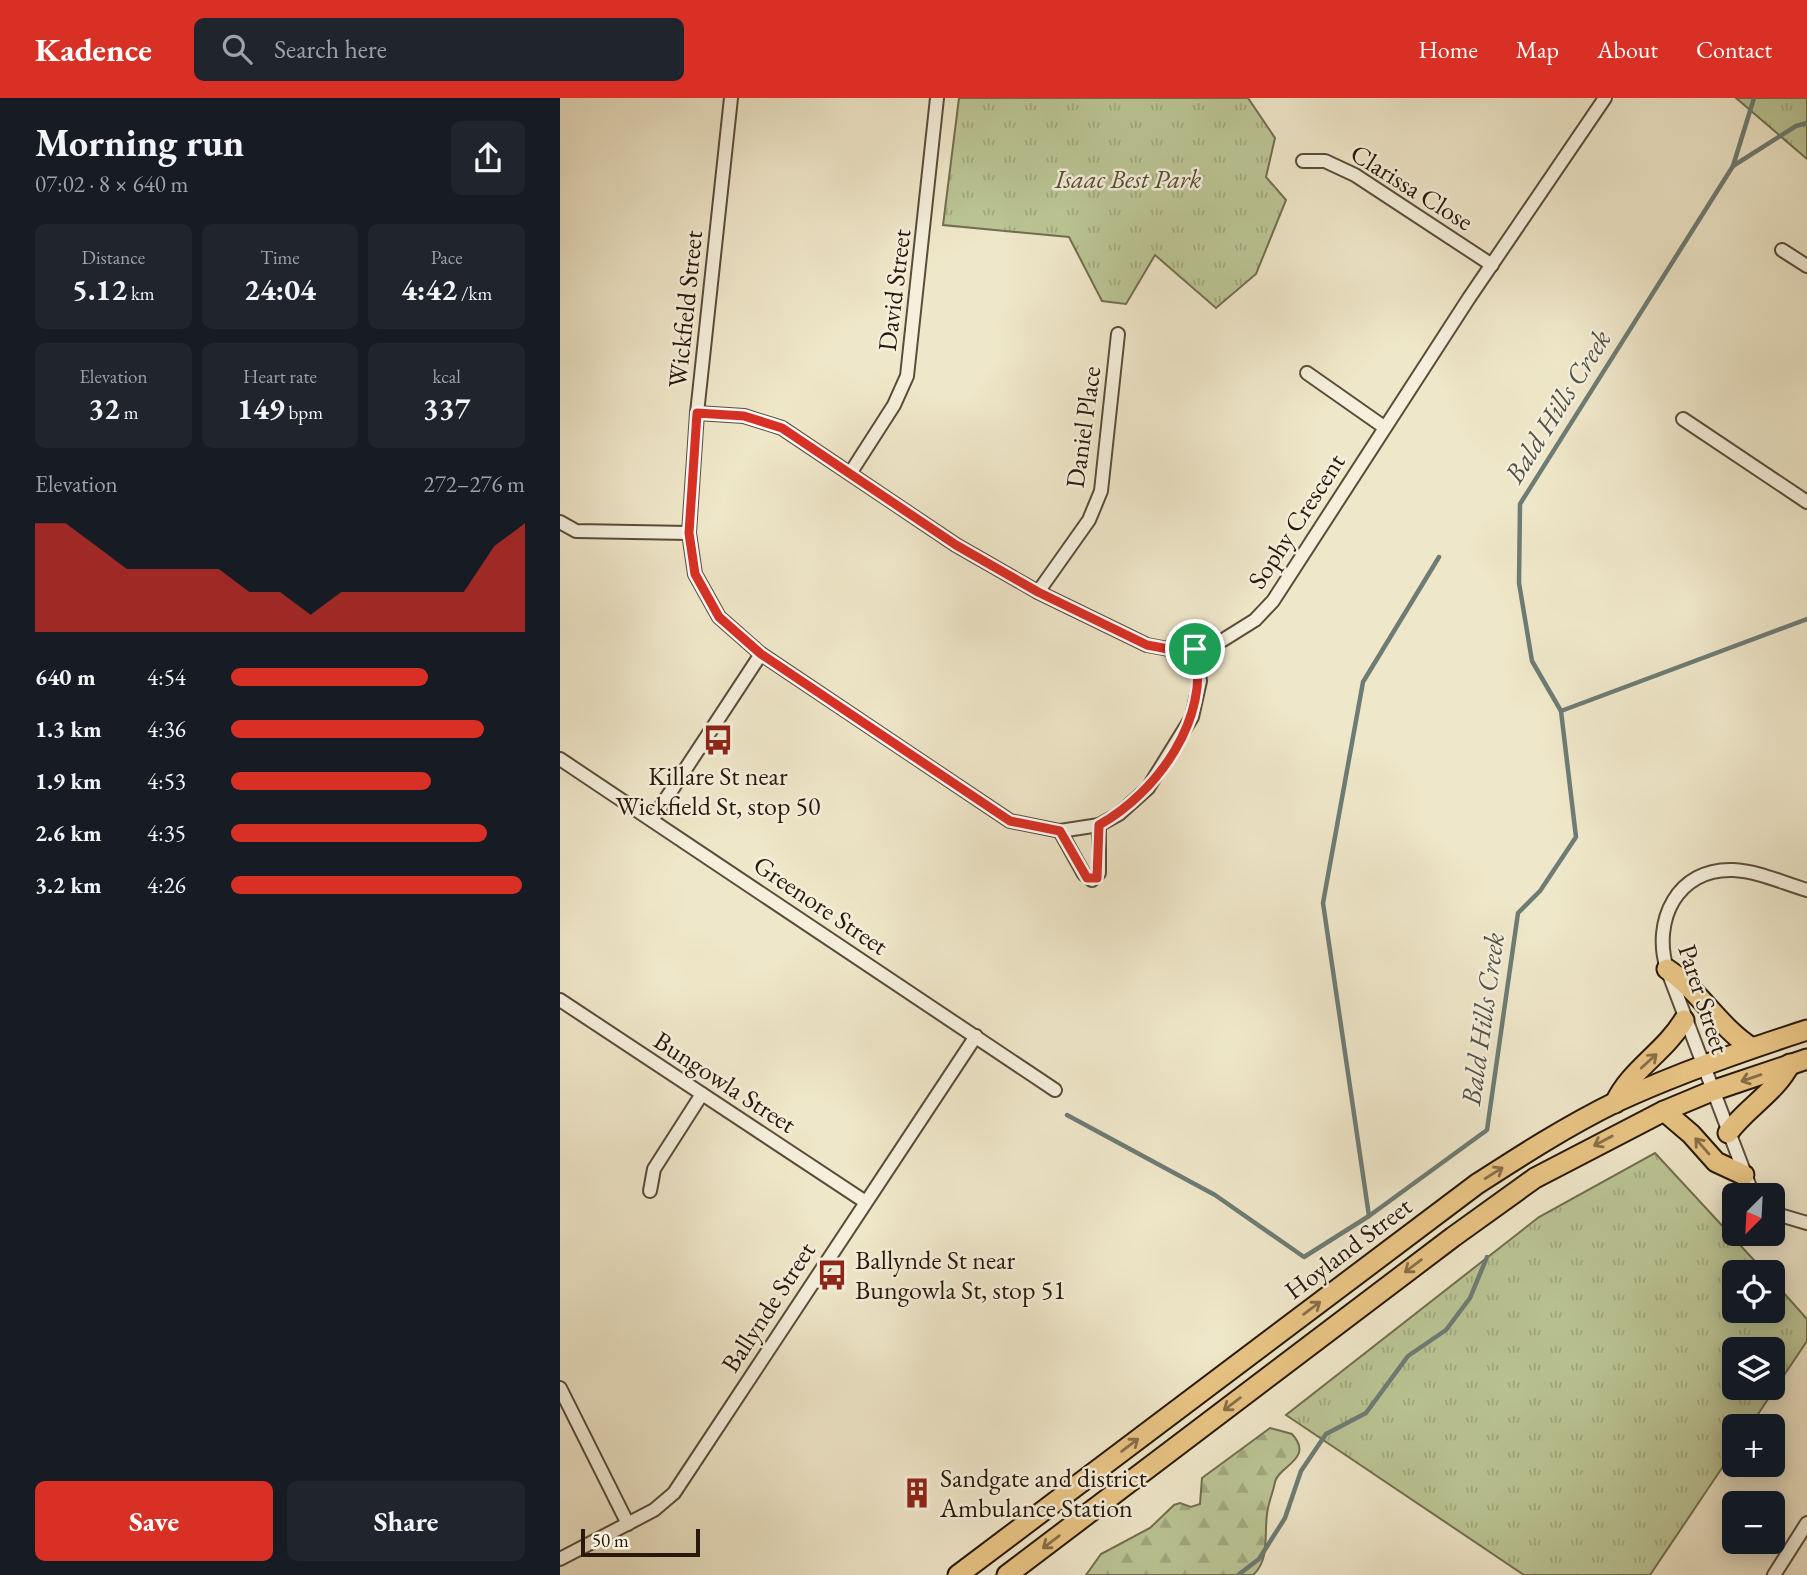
<!DOCTYPE html>
<html lang="en">
<head>
<meta charset="utf-8">
<style>
	:root { --surface:#171b24; --page:#20242c; --text:#f1f3f6; --muted:#9ea1a6; --accent:#d93025 }
	body { margin:0; font-family:"EB Garamond",serif; background:var(--page); color:var(--text); height:100vh; display:flex; flex-direction:column; font-size:26px; white-space:nowrap }
	* { box-sizing:border-box; margin:0 }
	p { font-size:23px; color:var(--muted) }
	.icon { flex:none; width:38px; height:38px; fill:none; stroke:currentColor; stroke-width:2; stroke-linecap:round; stroke-linejoin:round }
	.map { position:relative; flex:1; overflow:hidden }
	.sheet { display:flex; flex-direction:column; background:var(--surface); width:560px }
	.sheet>* { flex:none }
	.needle { width:46px; rotate:204deg }
	.fabs { position:absolute; left:1162px; top:1085px; display:grid; gap:14px }
	.fabs a { display:grid; place-items:center; width:63px; height:63px; border-radius:10px; background:var(--surface); box-shadow:0 4px 18px #0003; font-size:35px }
	.scale { position:absolute; left:21px; bottom:18px; width:119px; box-sizing:border-box; padding-left:7px; border:4px solid #29180b; border-top:0; font-size:19px; line-height:24px; white-space:nowrap; color:#29180b; -webkit-text-stroke:5px #f5efdc; paint-order:stroke }
	.pin { position:absolute; display:grid; place-items:center; width:60px; height:60px; color:#fff; margin:-30px; border:4px solid #fff; border-radius:50%; box-shadow:0 2px 7px #0007 }
	.round { display:grid; place-items:center; flex:none; width:74px; height:74px; border-radius:10px; background:var(--page) }
	.headline { display:flex; align-items:center; justify-content:space-between; height:119px; padding:0 35px }
	h1 { font-size:38px; font-weight:700; line-height:52px }
	.stats { display:grid; grid-template-columns:repeat(3,1fr); gap:10px; height:119px; padding:7px 35px }
	.stats div { display:grid; align-content:center; border-radius:10px; background:var(--page); text-align:center }
	.stats b { font-size:30px; font-weight:700 }
	.stats small { font-size:19px; font-weight:400 }
	.stats p { font-size:19px }
	.chart { height:196px; padding:14px 35px }
	.chart p { display:flex; justify-content:space-between }
	.chart svg { width:100%; height:126px; margin-top:7px; fill:var(--accent); opacity:.7 }
	.cta { display:flex; gap:14px; margin-top:auto; padding:14px 35px }
	.cta a { flex:1; height:80px; border-radius:10px; background:var(--accent); color:#fff; font-size:28px; font-weight:700; line-height:80px; text-align:center }
	.cta a+a { background:var(--page); color:var(--text) }
	ul { padding:0 35px; list-style:none; font-size:23px }
	li { display:grid; grid-template-columns:112px 84px 1fr; align-items:center; height:52px }
	li i { height:18px; border-radius:9px; background:var(--accent) }
	header { display:flex; align-items:center; gap:42px; box-sizing:border-box; height:98px; padding:0 35px; background:var(--accent); color:#fff }
	header strong { font-size:33px }
	nav { display:flex; gap:38px; margin-inline-start:auto; font-size:24px }
	.search { width:490px; height:63px; background:var(--page); display:flex; align-items:center; gap:18px; box-sizing:border-box; padding:0 24px; border-radius:10px; color:var(--muted); font-size:26px }
	main { display:flex; flex:1; min-height:0 }
	.map>svg:first-child { display:block }
	.grass { fill:url(#grass-tufts); stroke:#726e50; stroke-width:2; fill-rule:evenodd }
	.forest { fill:url(#forest-firs); stroke:#726e50; stroke-width:2 }
	.lines { fill:none; stroke-linecap:round; stroke-linejoin:round }
	.stream { stroke:#6d7c75; stroke-width:4.5 }
	.street-casing { stroke:#5a4c3a; stroke-width:16 }
	.primary-casing { stroke:#29180b; stroke-width:23 }
	.street { stroke:#f5efdc; stroke-width:12 }
	.primary { stroke:#e8c484; stroke-width:19 }
	.oneway { stroke:#886e48 }
	.route-casing { stroke:#fff; stroke-width:14 }
	.route { stroke:#d93025; stroke-width:9 }
	.labels { text-anchor:middle; dominant-baseline:central; stroke-width:5; stroke-linejoin:round; paint-order:stroke }
	.park-label { font-size:26px; font-style:italic; fill:#554c34; stroke:#f5efdc }
	.street-label { font-size:26px; fill:#29180b; stroke:#f5efdc }
	.poi-label { font-size:26px; fill:#29180b; stroke:#f5efdc; text-anchor:start }
	.water-label { font-size:28px; font-style:italic; fill:#515249; stroke:#f5efdc }
</style>
</head>
<body>
<header>
<strong>Kadence</strong>
<div class="search"><svg class="icon" aria-label="search" viewBox="0 0 24 24"><circle cx="10" cy="10" r="6"/><path d="M15 15l6 6"/></svg>Search here</div>
<nav><a>Home</a><a>Map</a><a>About</a><a>Contact</a></nav>
</header>
<main>
<section class="sheet">
<div class="headline"><div><h1>Morning run</h1><p>07:02 · 8 × 640 m</p></div><a class="round"><svg class="icon" aria-label="share" viewBox="0 0 24 24"><path d="M12 15V3M7 8l5-5 5 5M5 13v7h14v-7"/></svg></a></div>
<div class="stats">
<div><p>Distance</p><b>5.12<small> km</small></b></div>
<div><p>Time</p><b>24:04</b></div>
<div><p>Pace</p><b>4:42<small> /km</small></b></div>
</div>
<div class="stats">
<div><p>Elevation</p><b>32<small> m</small></b></div>
<div><p>Heart rate</p><b>149<small> bpm</small></b></div>
<div><p>kcal</p><b>337</b></div>
</div>
<div class="chart"><p><span>Elevation</span>272–276 m</p>
<svg viewBox="0 0 160 44" preserveAspectRatio="none"><path d="M0 44V6L10 6L20 14L30 22L40 22L50 22L60 22L70 30L80 30L90 38L100 30L110 30L120 30L130 30L140 30L150 14L160 6V44z"/></svg>
</div>
<ul>
<li><b>640 m</b>4:54<i style="width:67%"></i></li>
<li><b>1.3 km</b>4:36<i style="width:86%"></i></li>
<li><b>1.9 km</b>4:53<i style="width:68%"></i></li>
<li><b>2.6 km</b>4:35<i style="width:87%"></i></li>
<li><b>3.2 km</b>4:26<i style="width:99%"></i></li>
</ul>
<div class="cta"><a>Save</a><a>Share</a></div>
</section>
<div class="map">
<svg width="1247" height="1477" viewBox="0 0 1247 1477">
	<defs>
		<pattern id="grass-tufts" width="24" height="20" patternUnits="userSpaceOnUse" patternTransform="scale(1.75)"><rect width="24" height="20" fill="#bbc595"/><path d="M3 7l-1-3M5 7V3M7 7l1-3M15 17l-1-3M17 17v-4M19 17l1-3" fill="none" stroke="#a1a87f"/></pattern>
		<pattern id="forest-firs" width="22" height="20" patternUnits="userSpaceOnUse" patternTransform="scale(1.75)"><rect width="22" height="20" fill="#bbc595"/><path d="M5 1l3.5 6h-7zM16 11l3.5 6h-7z" fill="#a1a87f"/></pattern>
	</defs>
	<rect width="100%" height="100%" fill="#efe7c9"/>
	<filter id="stains"><feTurbulence type="fractalNoise" baseFrequency=".00286" numOctaves="4"/><feColorMatrix values="0 0 0 0 .2 0 0 0 0 .09 0 0 0 0 .02 0 0 0 .5 -.17"/></filter>
	<radialGradient id="worn" r=".72"><stop offset=".6" stop-color="#630" stop-opacity="0"/><stop offset="1" stop-color="#630" stop-opacity=".3"/></radialGradient>
	<g class="grass">
		<polygon points="399,0 688,0 715,40 706,79 726,102 696,176 656,210 595,157 566,206 542,203 509,139 383,127"/>
		<polygon points="1177,0 1247,0 1247,61 1176,0"/>
		<path d="M1095,1055L1205,1174H1174V1213H1213V1183L1247,1221V1243L1190,1328H1174V1352L1090,1477H964L726,1317L979,1119ZM1213,1251V1290H1174V1251Z"/>
	</g>
	<path class="forest" d="M710,1330L732,1336C755,1361 718,1368 715,1384C713,1395 708,1405 707,1416C704,1437 710,1462 693,1477H526L541,1456L590,1430L614,1407L620,1405L631,1409L640,1406L642,1380Z"/>
	<g class="lines">
		<g class="stream">
			<polyline points="1173,68 1194,0"/>
			<polyline points="1001,613 1247,521"/>
			<polyline points="507,1017 655,1097 744,1159 809,1118 927,1032 958,815 980,793 1016,739 1001,613 972,563 959,485 960,406 1173,68 1236,28 1247,25"/>
			<polyline points="809,1118 763,805 803,584 879,459"/>
			<polyline points="678,1477 699,1461 725,1420 741,1373 766,1336 806,1315 848,1258 886,1232 910,1200 927,1159"/>
		</g>
		<g class="street-casing">
			<g id="street">
				<polyline points="171,0 137,315 129,435 135,476 159,519 201,556 450,723 500,733 539,727 559,716 588,690 632,619 640,583 635,551"/>
				<polyline points="743,63 765,63 795,77 932,167"/>
				<polyline points="1222,152 1247,168"/>
				<polyline points="747,275 824,329"/>
				<polyline points="137,315 184,318 222,330 396,447 478,494 587,547 619,553 663,542 695,522 713,503 909,200 1045,0"/>
				<polyline points="1123,321 1247,404"/>
				<polyline points="291,374 334,307 347,278 377,0"/>
				<polyline points="0,424 16,433 129,435"/>
				<polyline points="478,494 529,422 541,393 558,236"/>
				<polyline points="0,661 495,992"/>
				<polyline points="92,722 201,556"/>
				<polyline points="500,733 524,776 532,782 539,775 539,727"/>
				<polyline points="0,902 304,1103"/>
				<polyline points="90,1093 94,1071 142,996"/>
				<path d="M1193,1097L1107,871C1092,823 1117,770 1173,772C1198,773 1223,785 1247,792"/>
				<polyline points="1213,1115 1247,1125"/>
				<polyline points="0,1290 68,1426"/>
				<polyline points="0,1461 94,1412 114,1395 416,938"/>
				<polyline points="1214,1477 1247,1425"/>
			</g>
		</g>
		<g class="primary-casing">
			<g id="primary">
				<path d="M1107,871C1140,893 1159,929 1192,950"/>
				<path d="M1055,1005C1071,971 1104,955 1124,922"/>
				<polyline points="1104,1013 1131,1036 1156,1064 1184,1077"/>
				<path d="M1168,1035C1186,1010 1216,994 1230,966"/>
				<path d="M398,1477L917,1086C962,1057 1007,1028 1056,1004C1118,975 1182,953 1247,932"/>
				<polyline points="447,1477 893,1139 975,1080 1104,1013 1152,993 1247,961"/>
			</g>
		</g>
		<use href="#street" class="street"/>
		<use href="#primary" class="primary"/>
	</g>
	<defs><path id="oneway-shaft" d="M-6 0H5M1.5-3L5.5 0L1.5 3" fill="none" stroke-width="1.6" stroke-linecap="round" stroke-linejoin="round" transform="scale(1.75)"/></defs>
	<g class="oneway">
		<use href="#oneway-shaft" transform="translate(1089 963) rotate(-42)"/>
		<use href="#oneway-shaft" transform="translate(1191 980) rotate(161)"/>
		<use href="#oneway-shaft" transform="translate(1043 1043) rotate(152)"/>
		<use href="#oneway-shaft" transform="translate(1142 1048) rotate(-131)"/>
		<use href="#oneway-shaft" transform="translate(934 1075) rotate(-32)"/>
		<use href="#oneway-shaft" transform="translate(853 1168) rotate(143)"/>
		<use href="#oneway-shaft" transform="translate(752 1210) rotate(-37)"/>
		<use href="#oneway-shaft" transform="translate(672 1306) rotate(143)"/>
		<use href="#oneway-shaft" transform="translate(570 1347) rotate(-37)"/>
		<use href="#oneway-shaft" transform="translate(491 1444) rotate(143)"/>
	</g>
	<g class="lines">
		<g class="route-casing">
			<path id="route" d="M137,315L184,318L222,330L396,447L478,494L587,547L619,553L635,551C651,619 597,695 539,727L537,780H527L500,733L450,723L201,556L159,519L135,476L129,435Z"/>
		</g>
		<use href="#route" class="route"/>
	</g>
	<defs>
		<g id="bus-bare" transform="scale(2.415)"><path d="M-5-6H5V4H4V6H2V4H-2V6H-4V4H-5ZM-3.5-4V0h7V-4ZM-3.5 1.2v1.5H-2V1.2ZM2 1.2v1.5H3.5V1.2Z" fill="#8f2418" stroke="#f5efdc" stroke-width="2.5" paint-order="stroke"/></g>
		<g id="building-bare" transform="scale(2.415)"><path d="M-4-6H4V6H1V3H-1V6H-4ZM-2.5-4.3h1.7v1.8h-1.7ZM.8-4.3h1.7v1.8H.8ZM-2.5-1h1.7V.8h-1.7ZM.8-1h1.7V.8H.8Z" fill="#8f2418" stroke="#f5efdc" stroke-width="2.5" paint-order="stroke"/></g>
	</defs>
	<g fill-rule="evenodd">
		<use href="#bus-bare" x="158" y="642"/>
		<use href="#bus-bare" x="272" y="1177"/>
		<use href="#building-bare" x="357" y="1395"/>
	</g>
	<g class="labels">
		<g class="park-label">
			<text x="568" y="81">Isaac Best Park</text>
		</g>
		<g class="street-label">
			<text transform="translate(852 89) rotate(32)">Clarissa Close</text>
			<text transform="translate(334 192) rotate(-83)">David Street</text>
			<text transform="translate(125 211) rotate(-84)">Wickfield Street</text>
			<text transform="translate(523 329) rotate(-82)">Daniel Place</text>
			<text transform="translate(736 423) rotate(-57)">Sophy Crescent</text>
			<text transform="translate(261 807) rotate(34)">Greenore Street</text>
			<text transform="translate(1144 901) rotate(72)">Parer Street</text>
			<text transform="translate(165 984) rotate(33)">Bungowla Street</text>
			<text transform="translate(788 1150) rotate(-37)">Hoyland Street</text>
			<text transform="translate(208 1209) rotate(-57)">Ballynde Street</text>
		</g>
		<g class="poi-label">
			<text x="158" y="678" text-anchor="middle">Killare St near<tspan x="158" dy="30">Wickfield St, stop 50</tspan></text>
			<text x="295" y="1162">Ballynde St near<tspan x="295" dy="30">Bungowla St, stop 51</tspan></text>
			<text x="380" y="1380">Sandgate and district<tspan x="380" dy="30">Ambulance Station</tspan></text>
		</g>
		<g class="water-label">
			<text transform="translate(997 308) rotate(-58)">Bald Hills Creek</text>
			<text transform="translate(922 921) rotate(-82)">Bald Hills Creek</text>
		</g>
	</g>
	<rect width="100%" height="100%" filter="url(#stains)"/>
	<rect width="100%" height="100%" fill="url(#worn)"/>
</svg>
<div class="fabs">
<a><svg class="needle" viewBox="-14 -14 28 28"><path d="M0-13l5 13h-10z" fill="#e53935"/><path d="M0 13l5-13h-10z" fill="#9ea1a6"/></svg></a>
<a><svg class="icon" aria-label="locate" viewBox="0 0 24 24"><circle cx="12" cy="12" r="6"/><path d="M12 2v4M12 18v4M2 12h4M18 12h4"/></svg></a>
<a><svg class="icon" aria-label="layers" viewBox="0 0 24 24"><path d="M12 4l9 5-9 5-9-5zM3 14l9 5 9-5"/></svg></a>
<a>+</a>
<a>−</a>
</div>
<div class="scale">50 m</div>
<div class="pin" style="left:635px;top:551px;background:#1e9e55"><svg class="icon" aria-label="arrive" viewBox="0 0 24 24"><path d="M6 21V4h12l-3 4 3 4H6"/></svg></div>
</div>
</main>
</body>
</html>
